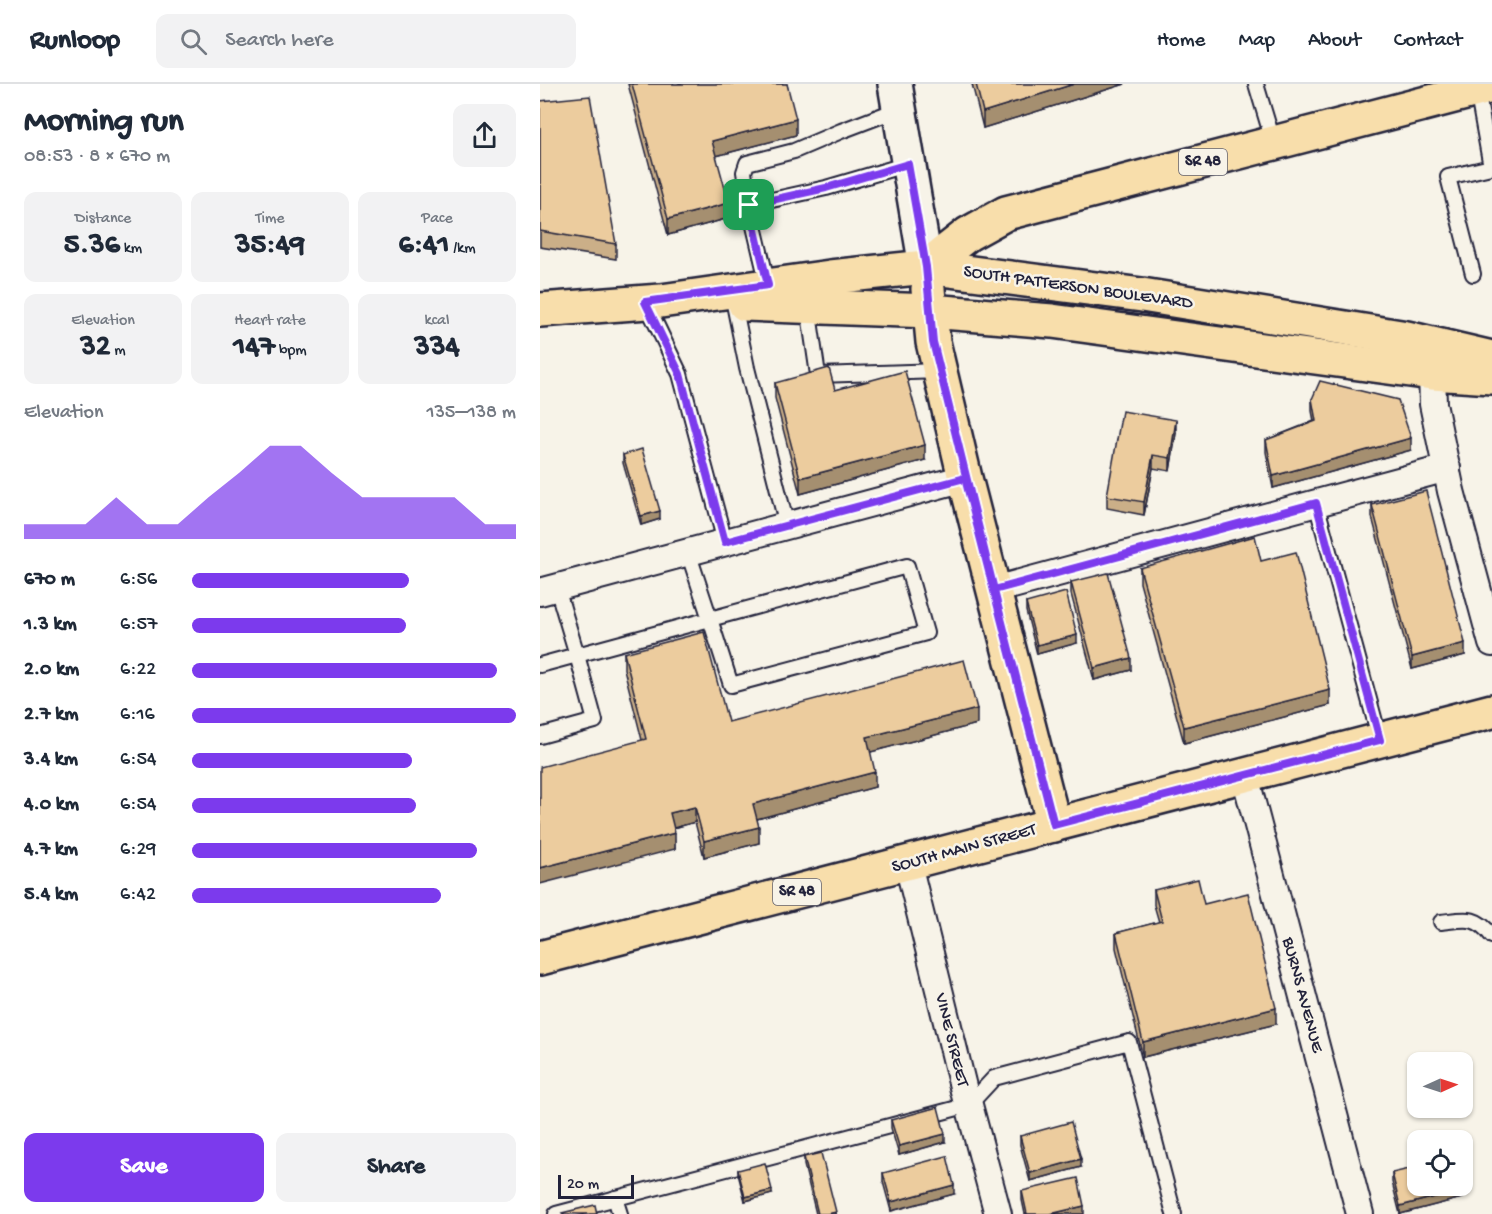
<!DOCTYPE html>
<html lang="en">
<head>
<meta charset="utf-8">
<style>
	:root { --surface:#fff; --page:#f2f2f3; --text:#1f2937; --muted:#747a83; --line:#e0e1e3; --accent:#7c3aed }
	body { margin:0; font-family:"Gochi Hand",sans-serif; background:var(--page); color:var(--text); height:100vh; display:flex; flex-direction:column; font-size:22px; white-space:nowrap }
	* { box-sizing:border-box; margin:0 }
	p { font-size:20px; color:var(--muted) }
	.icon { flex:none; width:33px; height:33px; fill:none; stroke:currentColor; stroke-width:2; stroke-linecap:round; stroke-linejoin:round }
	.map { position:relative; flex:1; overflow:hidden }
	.sheet { display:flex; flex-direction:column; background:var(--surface); width:540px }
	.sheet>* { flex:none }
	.needle { width:39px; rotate:87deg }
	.controls { position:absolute; left:867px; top:968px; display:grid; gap:12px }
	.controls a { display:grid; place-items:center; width:66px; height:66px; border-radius:12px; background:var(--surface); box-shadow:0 2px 4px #0004; font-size:30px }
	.scale { position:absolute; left:18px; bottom:15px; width:76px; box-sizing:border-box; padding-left:6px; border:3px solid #22223b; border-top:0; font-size:16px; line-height:21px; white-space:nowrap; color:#22223b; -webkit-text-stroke:4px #f7f3e8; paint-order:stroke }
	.pin { position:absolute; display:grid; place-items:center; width:51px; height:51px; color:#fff; margin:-26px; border-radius:12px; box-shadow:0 3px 9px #0006 }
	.round { display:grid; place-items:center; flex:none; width:63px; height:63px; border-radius:12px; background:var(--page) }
	.summary { display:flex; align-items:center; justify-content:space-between; height:102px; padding:0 24px }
	h1 { font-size:33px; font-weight:800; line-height:45px }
	.stats { display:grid; grid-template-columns:repeat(3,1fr); gap:9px; height:102px; padding:6px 24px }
	.stats div { display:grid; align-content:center; border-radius:12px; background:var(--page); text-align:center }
	.stats b { font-size:30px; font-weight:800 }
	.stats small { font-size:16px; font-weight:400 }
	.stats p { font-size:16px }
	.chart { height:168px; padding:12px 24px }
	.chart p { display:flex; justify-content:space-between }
	.chart svg { width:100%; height:108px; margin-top:6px; fill:var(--accent); opacity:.7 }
	.primary-button { display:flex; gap:12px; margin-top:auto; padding:12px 24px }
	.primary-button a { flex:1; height:69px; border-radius:12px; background:var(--accent); color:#fff; font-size:24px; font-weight:800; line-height:69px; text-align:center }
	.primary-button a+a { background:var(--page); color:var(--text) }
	ul { padding:0 24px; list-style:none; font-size:20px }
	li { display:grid; grid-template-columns:96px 72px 1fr; align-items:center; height:45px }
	li i { height:15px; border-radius:8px; background:var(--accent) }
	header { display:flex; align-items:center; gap:36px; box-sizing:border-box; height:84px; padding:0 30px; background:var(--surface); border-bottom:2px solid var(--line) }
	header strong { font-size:28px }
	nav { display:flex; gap:33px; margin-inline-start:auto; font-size:21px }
	.search { width:420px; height:54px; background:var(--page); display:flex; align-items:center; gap:15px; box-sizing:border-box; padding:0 21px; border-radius:12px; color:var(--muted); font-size:22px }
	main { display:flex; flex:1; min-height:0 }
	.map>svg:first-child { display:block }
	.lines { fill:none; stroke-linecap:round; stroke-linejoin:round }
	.lane-casing { stroke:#22223b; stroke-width:18 }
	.street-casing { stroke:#22223b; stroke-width:30 }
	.secondary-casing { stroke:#22223b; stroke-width:38 }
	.primary-casing { stroke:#22223b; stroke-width:38 }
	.lane { stroke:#f7f3e8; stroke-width:14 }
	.street { stroke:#f7f3e8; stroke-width:26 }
	.secondary { stroke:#f7f3e8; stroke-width:33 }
	.primary { stroke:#f8deab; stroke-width:33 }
	.wall { fill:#cbaf88; stroke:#22223b; stroke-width:1.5 }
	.shaded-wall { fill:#a58f6f; stroke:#22223b; stroke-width:1.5 }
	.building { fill:#eccc9e; stroke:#22223b; stroke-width:1.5 }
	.route-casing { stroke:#fff; stroke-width:12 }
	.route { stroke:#7c3aed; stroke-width:8 }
	.labels { text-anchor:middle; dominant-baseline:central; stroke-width:5; stroke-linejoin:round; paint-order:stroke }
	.shield { fill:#f7f3e8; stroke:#62616f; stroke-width:1.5 }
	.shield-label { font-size:16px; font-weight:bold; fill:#22223b }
	.street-label { font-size:18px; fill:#22223b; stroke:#f7f3e8 }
</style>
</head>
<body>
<header>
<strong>Runloop</strong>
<div class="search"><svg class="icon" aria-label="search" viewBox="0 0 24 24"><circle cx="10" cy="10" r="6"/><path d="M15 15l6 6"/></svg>Search here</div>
<nav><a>Home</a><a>Map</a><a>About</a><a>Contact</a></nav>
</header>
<main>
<section class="sheet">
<div class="summary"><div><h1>Morning run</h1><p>08:53 · 8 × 670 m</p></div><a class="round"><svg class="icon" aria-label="share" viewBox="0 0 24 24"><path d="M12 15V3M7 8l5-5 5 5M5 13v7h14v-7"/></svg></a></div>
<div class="stats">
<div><p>Distance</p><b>5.36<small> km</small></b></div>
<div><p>Time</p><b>35:49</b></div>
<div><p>Pace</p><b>6:41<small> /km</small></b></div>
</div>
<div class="stats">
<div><p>Elevation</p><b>32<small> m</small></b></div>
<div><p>Heart rate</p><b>147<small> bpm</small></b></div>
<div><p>kcal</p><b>334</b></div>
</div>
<div class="chart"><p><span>Elevation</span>135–138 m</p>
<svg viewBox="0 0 160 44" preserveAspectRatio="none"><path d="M0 44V38L10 38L20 38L30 27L40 38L50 38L60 27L70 17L80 6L90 6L100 17L110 27L120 27L130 27L140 27L150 38L160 38V44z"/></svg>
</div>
<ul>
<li><b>670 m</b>6:56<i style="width:67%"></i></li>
<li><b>1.3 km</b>6:57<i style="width:66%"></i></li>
<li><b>2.0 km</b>6:22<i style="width:94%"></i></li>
<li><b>2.7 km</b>6:16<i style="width:100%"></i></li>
<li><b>3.4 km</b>6:54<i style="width:68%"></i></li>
<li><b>4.0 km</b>6:54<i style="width:69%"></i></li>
<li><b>4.7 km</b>6:29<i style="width:88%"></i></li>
<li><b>5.4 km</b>6:42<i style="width:77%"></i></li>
</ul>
<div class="primary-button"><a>Save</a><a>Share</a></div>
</section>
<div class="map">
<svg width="952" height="1130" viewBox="0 0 952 1130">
	<rect width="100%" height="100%" fill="#f7f3e8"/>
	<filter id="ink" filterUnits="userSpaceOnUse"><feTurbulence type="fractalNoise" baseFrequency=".0167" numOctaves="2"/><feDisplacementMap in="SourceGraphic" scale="12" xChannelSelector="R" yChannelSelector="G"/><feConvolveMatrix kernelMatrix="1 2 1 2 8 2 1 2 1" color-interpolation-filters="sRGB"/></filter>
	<g filter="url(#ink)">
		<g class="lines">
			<g class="lane-casing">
				<g id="lane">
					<polyline points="716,0 734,60"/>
					<polyline points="209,121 286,104 368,80"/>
					<polyline points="933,190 908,93 951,83 937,6"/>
					<polyline points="228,201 209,121 204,88 207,79 254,67 301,47 359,25"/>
					<polyline points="106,219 140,290 185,458"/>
					<polyline points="194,220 207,284 247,442"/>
					<polyline points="268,223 278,291 400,287"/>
					<polyline points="776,419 840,656"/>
					<polygon points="367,482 386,549 191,601 170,535"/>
					<polyline points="17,504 37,571 170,535 148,468"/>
					<polyline points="0,581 37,571 55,637 0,652"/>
					<path d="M901,838C926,835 936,831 952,852"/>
					<polyline points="75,1114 80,1130"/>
					<polyline points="16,1130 429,1021 454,994 589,958 634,1130"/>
				</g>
			</g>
			<g class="street-casing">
				<g id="street">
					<polyline points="892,289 893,320 911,407 952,559"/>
					<polyline points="454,506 907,384"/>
					<polyline points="0,508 425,394"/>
					<polyline points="705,692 820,1130"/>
					<polyline points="368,780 426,1015 429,1021 458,1130"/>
				</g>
			</g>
			<g class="secondary-casing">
				<polyline id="secondary" points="355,0 386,183"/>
			</g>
			<g class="primary-casing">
				<g id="primary">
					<polyline points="386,183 428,150 466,129 952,2"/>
					<polyline points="388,205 393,258 425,394 514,741"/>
					<polyline points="205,220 390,227 512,237 892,289 952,293"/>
					<polyline points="0,226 121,217 290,193 386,183 602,211 867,254 952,274"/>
					<polyline points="0,874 952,627"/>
				</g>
			</g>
			<use href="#lane" class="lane"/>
			<use href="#street" class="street"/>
			<use href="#secondary" class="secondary"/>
			<use href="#primary" class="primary"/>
		</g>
		<g class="wall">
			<polygon points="88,0 247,0 256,51 176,72 189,134 128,151"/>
			<polygon points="432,0 585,0 443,44"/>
			<polygon points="0,17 76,160 76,175 0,163"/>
			<polygon points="235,299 385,376 260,410 235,314"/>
			<polygon points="772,315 871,366 733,404 726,368 726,356 774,337 772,327"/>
			<polygon points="636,349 630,387 613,384 604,431 567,424 567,412"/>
			<polygon points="83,371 120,435 101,441 83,379"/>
			<polygon points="832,421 925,571 872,585 832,433"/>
			<polygon points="721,477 790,621 644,659 600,499 600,484"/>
			<polygon points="531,498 591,586 554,596 531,510"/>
			<polygon points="486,519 537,559 497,570 486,527"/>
			<polygon points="84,569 188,638 437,640 330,668 335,703 217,735 219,759 164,773 155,738 134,744 135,765 102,656 84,585"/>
			<polygon points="614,806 664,820 736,940 603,973 576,864 576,849 619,838 614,821"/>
			<polygon points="351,1036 405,1058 359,1071 351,1044"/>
			<polygon points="480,1052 541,1083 490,1097 480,1061"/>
			<polygon points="264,1073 296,1130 276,1130 264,1081"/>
			<polygon points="198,1086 232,1110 205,1117 198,1090"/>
			<polygon points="343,1089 414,1110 351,1127 343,1098"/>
			<polygon points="852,1089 922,1114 860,1130 852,1098"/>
			<polygon points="482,1107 544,1130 485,1130 482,1116"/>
		</g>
		<g class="shaded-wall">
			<polygon points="534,0 585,0 443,44 443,28"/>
			<polygon points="256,35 256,51 172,73 172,57"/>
			<polygon points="189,119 189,134 128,151 128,135"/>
			<polygon points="636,336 636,349 630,387 630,374"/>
			<polygon points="871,354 871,366 733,404 733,392"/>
			<polygon points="385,361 385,376 260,410 260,394"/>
			<polygon points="613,371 613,384 604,431 604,418"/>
			<polygon points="120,427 120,435 101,441 101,432"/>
			<polygon points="537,551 537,559 497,570 497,561"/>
			<polygon points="925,559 925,571 872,585 872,573"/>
			<polygon points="591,574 591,586 554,596 554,584"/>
			<polygon points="790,606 790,621 644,659 644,643"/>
			<polygon points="437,625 437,640 327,669 327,653"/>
			<polygon points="335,688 335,703 213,736 213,720"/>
			<polygon points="155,723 155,738 130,745 130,729"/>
			<polygon points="219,743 219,759 164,773 164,757"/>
			<polygon points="135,749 135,765 0,800 0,784"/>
			<polygon points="736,924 736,940 603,973 603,958"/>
			<polygon points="405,1050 405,1058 359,1071 359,1062"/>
			<polygon points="541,1075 541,1083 490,1097 490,1089"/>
			<polygon points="414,1101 414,1110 351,1127 351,1118"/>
			<polygon points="232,1106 232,1110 205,1117 205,1113"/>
			<polygon points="922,1106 922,1114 860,1130 860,1122"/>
			<polygon points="544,1122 544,1130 510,1130"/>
		</g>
		<g class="building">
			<polygon points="92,0 247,0 256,35 172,57 189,119 128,135"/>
			<polygon points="436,0 534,0 443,28"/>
			<polygon points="50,12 76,160 0,147 0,17"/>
			<polygon points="289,284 295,306 365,287 385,361 260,394 235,299"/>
			<polygon points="780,297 858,316 871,354 733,392 726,356 776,337 772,315"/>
			<polygon points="582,327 636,336 630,374 613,371 604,418 567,412"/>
			<polygon points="102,365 120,427 101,432 83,371"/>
			<polygon points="886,407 925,559 872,573 832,421"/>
			<polygon points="715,452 721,477 756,468 790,606 644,643 600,484"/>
			<polygon points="568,489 591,574 554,584 531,498"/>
			<polygon points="526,508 537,551 497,561 486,519"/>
			<polygon points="164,548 188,638 424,576 437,625 327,653 335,688 213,720 219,743 164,757 155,723 130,729 135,749 0,784 0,683 106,655 84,569"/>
			<polygon points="658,795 664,820 708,809 736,924 603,958 576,849 622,837 614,806"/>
			<polygon points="398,1023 405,1050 359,1062 351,1036"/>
			<polygon points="531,1038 541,1075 490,1089 480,1052"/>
			<polygon points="281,1069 296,1128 287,1130 278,1130 264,1073"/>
			<polygon points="407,1072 414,1101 351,1118 343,1089"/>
			<polygon points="225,1079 232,1106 205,1113 198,1086"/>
			<polygon points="878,1083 878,1101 921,1101 922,1106 860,1122 852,1089"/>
			<polygon points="538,1094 544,1122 510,1130 487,1130 482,1107"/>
			<polygon points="55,1121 57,1130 23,1130 22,1129"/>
		</g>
	</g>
	<g class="lines" filter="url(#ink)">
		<g class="route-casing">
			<polyline id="route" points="209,121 228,201 105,218 140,290 185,458 425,394 514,741 840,656 776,419 454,506 393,258 386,183 368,80 286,104 209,121"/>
		</g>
		<use href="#route" class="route"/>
	</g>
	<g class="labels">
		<g class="shield">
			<rect x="639" y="65" width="48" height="26" rx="4.5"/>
			<rect x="233" y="795" width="48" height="26" rx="4.5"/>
		</g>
		<g class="shield-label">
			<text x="663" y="78">SR 48</text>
			<text x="257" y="808">SR 48</text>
		</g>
		<g class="street-label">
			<text transform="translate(538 204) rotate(8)">SOUTH PATTERSON BOULEVARD</text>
			<text transform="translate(424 765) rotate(-15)">SOUTH MAIN STREET</text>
			<text transform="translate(762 911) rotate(75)">BURNS AVENUE</text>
			<text transform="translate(411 956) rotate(76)">VINE STREET</text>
		</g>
	</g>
</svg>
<div class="controls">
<a><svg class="needle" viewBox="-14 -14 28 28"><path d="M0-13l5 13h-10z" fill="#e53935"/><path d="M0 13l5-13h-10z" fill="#747a83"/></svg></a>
<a><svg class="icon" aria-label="locate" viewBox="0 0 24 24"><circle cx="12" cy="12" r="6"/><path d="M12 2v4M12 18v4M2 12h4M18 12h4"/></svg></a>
</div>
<div class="scale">20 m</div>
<div class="pin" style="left:209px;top:121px;background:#1e9e55"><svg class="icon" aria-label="arrive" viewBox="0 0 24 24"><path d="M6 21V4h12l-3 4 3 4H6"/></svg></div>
</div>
</main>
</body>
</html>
